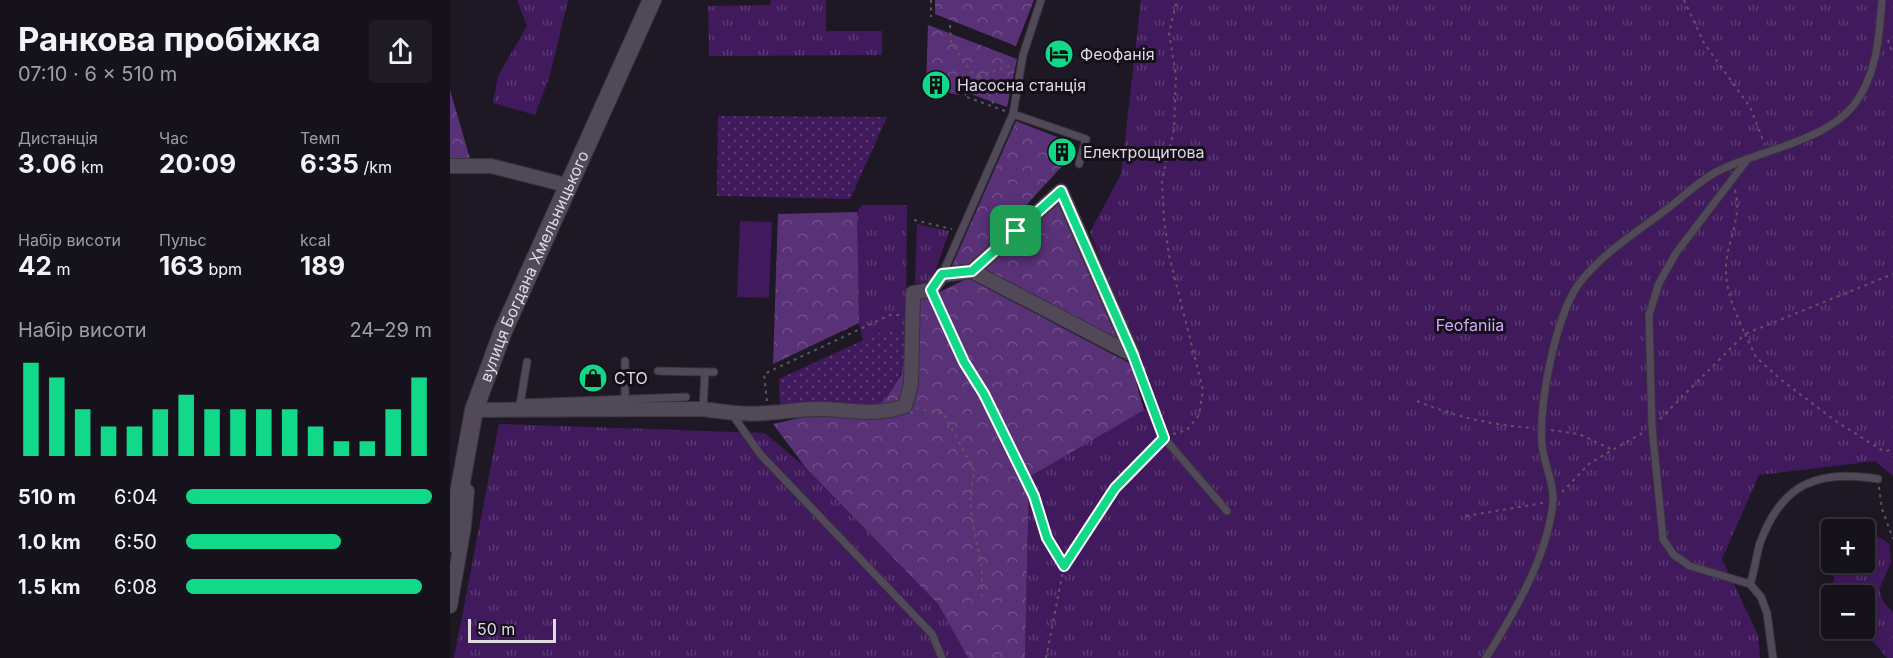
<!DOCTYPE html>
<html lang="uk">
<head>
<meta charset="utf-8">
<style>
	:root { --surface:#16121b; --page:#1f1b24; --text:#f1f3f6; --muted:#9e9ea3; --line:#35323a; --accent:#12d98a }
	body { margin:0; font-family:Inter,sans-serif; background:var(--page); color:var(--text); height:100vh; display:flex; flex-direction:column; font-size:22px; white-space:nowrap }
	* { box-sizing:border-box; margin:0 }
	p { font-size:20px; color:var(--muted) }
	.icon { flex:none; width:33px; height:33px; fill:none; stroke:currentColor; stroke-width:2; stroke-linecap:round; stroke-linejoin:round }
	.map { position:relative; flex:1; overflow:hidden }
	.sheet { display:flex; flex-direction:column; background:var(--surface); width:450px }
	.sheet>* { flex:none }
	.tools { position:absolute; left:1371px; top:519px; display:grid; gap:12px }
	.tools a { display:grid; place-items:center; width:54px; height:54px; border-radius:6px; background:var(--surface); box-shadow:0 3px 15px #0003,0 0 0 2px var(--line); font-size:30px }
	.scale { position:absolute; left:18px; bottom:15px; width:88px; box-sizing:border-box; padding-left:6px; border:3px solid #dedae2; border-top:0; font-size:16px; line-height:21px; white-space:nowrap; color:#dedae2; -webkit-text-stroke:4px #150f1b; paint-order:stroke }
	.pin { position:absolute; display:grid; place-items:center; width:51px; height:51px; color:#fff; margin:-26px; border-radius:12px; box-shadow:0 3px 9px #0006 }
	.round { display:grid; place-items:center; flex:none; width:63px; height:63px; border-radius:6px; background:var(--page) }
	.head { display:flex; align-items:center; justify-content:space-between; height:102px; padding:0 18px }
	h1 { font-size:33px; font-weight:700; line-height:45px }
	.stats { display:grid; grid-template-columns:repeat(3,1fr); gap:9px; height:102px; padding:6px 18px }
	.stats div { display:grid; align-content:center }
	.stats b { font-size:26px; font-weight:700 }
	.stats small { font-size:16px; font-weight:400 }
	.stats p { font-size:16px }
	.chart { height:168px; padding:12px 18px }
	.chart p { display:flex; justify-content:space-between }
	.chart svg { width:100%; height:108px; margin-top:6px; stroke:var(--accent); stroke-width:6 }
	ul { padding:0 18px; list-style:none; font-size:20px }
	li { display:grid; grid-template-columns:96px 72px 1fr; align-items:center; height:45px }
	li i { height:15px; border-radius:8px; background:var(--accent) }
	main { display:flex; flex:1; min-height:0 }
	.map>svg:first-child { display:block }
	.grass { fill:url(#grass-tufts) }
	.forest { fill:url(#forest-crowns) }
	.garden { fill:url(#garden-dots) }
	.pitch { fill:#411a5d }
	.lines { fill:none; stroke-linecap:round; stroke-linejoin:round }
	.lane-casing { stroke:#37333c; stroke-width:9 }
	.street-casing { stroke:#37333c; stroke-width:16 }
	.secondary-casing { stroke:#37333c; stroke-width:20 }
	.path { stroke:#5b5661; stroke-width:2; stroke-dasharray:3 4.5; stroke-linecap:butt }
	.lane { stroke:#514958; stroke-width:7 }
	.street { stroke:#514958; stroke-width:14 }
	.secondary { stroke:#514958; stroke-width:18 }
	.route-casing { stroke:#fff; stroke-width:12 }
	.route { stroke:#12d98a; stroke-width:8 }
	.labels { text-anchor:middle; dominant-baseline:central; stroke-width:6; stroke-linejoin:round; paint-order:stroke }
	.poi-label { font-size:16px; fill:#dedae2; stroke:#150f1b; text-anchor:start }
	.street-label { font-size:16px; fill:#dedae2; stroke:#150f1b }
	.park-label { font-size:16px; fill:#d3a9f8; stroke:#150f1b }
</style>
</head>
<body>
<main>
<section class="sheet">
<div class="head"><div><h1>Ранкова пробіжка</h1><p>07:10 · 6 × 510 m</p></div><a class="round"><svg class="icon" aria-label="share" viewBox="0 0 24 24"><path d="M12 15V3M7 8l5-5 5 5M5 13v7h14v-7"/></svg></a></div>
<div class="stats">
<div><p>Дистанція</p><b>3.06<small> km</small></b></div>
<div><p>Час</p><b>20:09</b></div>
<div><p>Темп</p><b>6:35<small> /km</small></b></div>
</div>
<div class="stats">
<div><p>Набір висоти</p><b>42<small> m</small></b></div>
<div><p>Пульс</p><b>163<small> bpm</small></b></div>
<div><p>kcal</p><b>189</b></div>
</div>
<div class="chart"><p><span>Набір висоти</span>24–29 m</p>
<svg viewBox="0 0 160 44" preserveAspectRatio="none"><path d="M5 44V6M15 44V12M25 44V25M35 44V32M45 44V32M55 44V25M65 44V19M75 44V25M85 44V25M95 44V25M105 44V25M115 44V32M125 44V38M135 44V38M145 44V25M155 44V12"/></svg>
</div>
<ul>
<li><b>510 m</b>6:04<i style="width:100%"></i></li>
<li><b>1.0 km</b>6:50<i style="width:63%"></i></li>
<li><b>1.5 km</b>6:08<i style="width:96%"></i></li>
</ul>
</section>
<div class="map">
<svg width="1443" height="658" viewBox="0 0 1443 658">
	<defs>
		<pattern id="grass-tufts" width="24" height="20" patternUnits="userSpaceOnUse" patternTransform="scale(1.5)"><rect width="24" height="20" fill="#411a5d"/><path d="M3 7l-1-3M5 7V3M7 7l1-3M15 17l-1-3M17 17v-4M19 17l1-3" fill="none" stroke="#5c3b74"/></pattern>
		<pattern id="forest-crowns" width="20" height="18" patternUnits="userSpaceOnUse" patternTransform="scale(1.5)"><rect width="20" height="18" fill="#583177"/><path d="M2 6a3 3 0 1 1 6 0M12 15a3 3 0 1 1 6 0" fill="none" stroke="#704e8a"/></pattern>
		<pattern id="garden-dots" width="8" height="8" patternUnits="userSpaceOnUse" patternTransform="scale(1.5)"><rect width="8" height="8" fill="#411a5d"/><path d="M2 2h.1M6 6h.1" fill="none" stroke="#5c3b74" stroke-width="1.8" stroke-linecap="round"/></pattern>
	</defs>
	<rect width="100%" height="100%" fill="#1e1824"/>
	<g class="grass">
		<polygon points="67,0 118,0 100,75 85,115 43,103 48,76 77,26"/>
		<polygon points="321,0 376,0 376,31 432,31 432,55 259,56 258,6 320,5"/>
		<polygon points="691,0 1443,0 1443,476 1425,461 1309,475 1272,559 1308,635 1310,658 575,658 579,477 705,403 640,232 671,174"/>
		<polygon points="412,205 457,205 456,329 431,332 413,341 409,323 407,212"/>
		<polygon points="467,224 499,231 481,284 465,283"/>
		<polygon points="49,424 315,433 356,468 488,604 518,658 4,658"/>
		<path d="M1415,533L1429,537L1439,544L1441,562L1429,590L1434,603L1443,612V658H1437L1415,632H1390L1382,628H1414V596H1382V628C1355,607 1381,599 1384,578L1378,563L1381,544L1382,562H1414Z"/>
	</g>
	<g class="forest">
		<polygon points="485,0 584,0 566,46 485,14"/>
		<polygon points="478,25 567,59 557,107 512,91 508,95 476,87"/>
		<polygon points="0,90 21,162 0,163"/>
		<polygon points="566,121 620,142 614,164 521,265 501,268"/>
		<polygon points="609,203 668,339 535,269"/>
		<polygon points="407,212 409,323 323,364 328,214"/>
		<polygon points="518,278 681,364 694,410 579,477 575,658 518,658 488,604 356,468 323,424 435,399 451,375 457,339 456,302 475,299"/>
	</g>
	<g class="garden">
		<polygon points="268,116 437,117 400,199 267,196"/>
		<path d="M456,329C458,359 447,402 415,412C404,416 345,410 330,409L329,379L431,332Z"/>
	</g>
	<polygon class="pitch" points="290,221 322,222 319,298 287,297"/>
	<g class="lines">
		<g class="lane-casing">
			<g id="lane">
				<polyline points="591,0 573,55 563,114 636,139 629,164"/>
				<polyline points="1297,160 1226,253 1209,283 1199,315 1202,427 1213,539 1224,555 1240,566 1300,584 1311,597 1317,613 1323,658"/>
				<polyline points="492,275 563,114"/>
				<polyline points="683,355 714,438 777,511"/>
				<polyline points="208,371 255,372"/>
				<polyline points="175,400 175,361"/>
				<polyline points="70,403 236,397"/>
				<polyline points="70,405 77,362"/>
				<polyline points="253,409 255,372 264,372"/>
				<polyline points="282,414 310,454 482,634 492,658"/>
				<path d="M1300,584C1305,570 1306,556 1310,543C1332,483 1368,469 1428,479"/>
				<path d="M1036,658C1064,613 1099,554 1103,500C1104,484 1096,468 1093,452C1086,413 1105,318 1128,285C1152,253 1186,233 1217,209C1233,197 1250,180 1268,171C1311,149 1384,141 1410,96C1428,66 1429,34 1432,0"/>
			</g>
		</g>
		<g class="street-casing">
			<g id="street">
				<polyline points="0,166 41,166 120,186"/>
				<path d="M24,410L253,409C274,412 295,415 317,413C334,412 351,409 368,409C397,409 426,417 455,406L461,384L463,293L481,290L492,275L522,271L683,355L611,191L522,271"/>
				<polyline points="0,606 14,526 17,491"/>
			</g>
		</g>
		<g class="secondary-casing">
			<g id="secondary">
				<path id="s1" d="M0,543L24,410L53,331L202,0"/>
			</g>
		</g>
		<g class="path">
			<polyline points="481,0 481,17"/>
			<polyline points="1234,0 1254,43 1300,107 1315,145"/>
			<polyline points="500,25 501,43 522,73 533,81 545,107"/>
			<polyline points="1438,40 1443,54"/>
			<polyline points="555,111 514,96 532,75 563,65"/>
			<path d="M1285,190C1293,216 1277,240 1276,267C1275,290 1286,314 1295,334L1443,274"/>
			<polyline points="464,220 502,229"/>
			<polyline points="486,300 514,362 534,394 584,496 597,538 614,566"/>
			<polyline points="317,401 314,374 440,315 451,315"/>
			<path d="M967,401C1005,417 1042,425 1083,428"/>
			<path d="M466,408L494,414L525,472C514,505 526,532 531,565C533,575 531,587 532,598"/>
			<polyline points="1210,419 1295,334 1306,357 1330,379 1387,422 1433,451 1443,450"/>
			<polyline points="1101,430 1129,434 1163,450"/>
			<polyline points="723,434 737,430 749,415 753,390 719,255 714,220 712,181 724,129 726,76 719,33 727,0"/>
			<polyline points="1429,487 1432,509 1443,539"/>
			<polyline points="1112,492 1140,463 1194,432"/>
			<polyline points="1016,516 1093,503"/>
			<polyline points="596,658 614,566 665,488 708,443"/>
		</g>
		<use href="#lane" class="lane"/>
		<use href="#street" class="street"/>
		<use href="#secondary" class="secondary"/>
	</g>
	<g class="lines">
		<g class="route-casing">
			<polygon id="route" points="611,191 683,355 714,438 665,488 614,566 597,538 584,496 534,394 514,362 481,290 492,274 522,271"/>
		</g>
		<use href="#route" class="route"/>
	</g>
	<defs>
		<g id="hotel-disc" transform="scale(1.5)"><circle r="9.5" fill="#12d98a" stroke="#150f1b"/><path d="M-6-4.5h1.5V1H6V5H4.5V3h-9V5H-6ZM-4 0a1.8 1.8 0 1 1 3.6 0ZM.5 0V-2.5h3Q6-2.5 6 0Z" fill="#111"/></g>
		<g id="building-disc" transform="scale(1.5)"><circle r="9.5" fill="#12d98a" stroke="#150f1b"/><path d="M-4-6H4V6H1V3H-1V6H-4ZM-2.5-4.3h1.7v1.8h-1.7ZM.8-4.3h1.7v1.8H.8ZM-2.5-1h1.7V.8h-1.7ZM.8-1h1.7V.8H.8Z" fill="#111"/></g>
		<g id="shop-disc" transform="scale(1.5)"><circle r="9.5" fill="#12d98a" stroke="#150f1b"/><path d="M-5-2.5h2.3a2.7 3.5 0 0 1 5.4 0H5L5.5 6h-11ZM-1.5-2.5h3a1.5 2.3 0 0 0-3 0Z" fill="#111"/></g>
	</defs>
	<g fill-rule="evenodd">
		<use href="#hotel-disc" x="609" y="54"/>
		<use href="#building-disc" x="486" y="85"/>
		<use href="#building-disc" x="612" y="152"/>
		<use href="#shop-disc" x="143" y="378"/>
	</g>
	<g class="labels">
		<g class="poi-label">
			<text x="630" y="54">Феофанія</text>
			<text x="507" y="85">Насосна станція</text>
			<text x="633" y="152">Електрощитова</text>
			<text x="164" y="378">СТО</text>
		</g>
		<g class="street-label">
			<text stroke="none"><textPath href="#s1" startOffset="291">вулиця Богдана Хмельницького</textPath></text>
		</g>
		<g class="park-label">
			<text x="1020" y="325">Feofaniia</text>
		</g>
	</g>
</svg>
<div class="tools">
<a>+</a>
<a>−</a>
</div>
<div class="scale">50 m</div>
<div class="pin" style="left:566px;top:231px;background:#1e9e55"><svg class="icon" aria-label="arrive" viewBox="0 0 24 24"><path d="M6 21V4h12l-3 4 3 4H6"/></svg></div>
</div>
</main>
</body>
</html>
